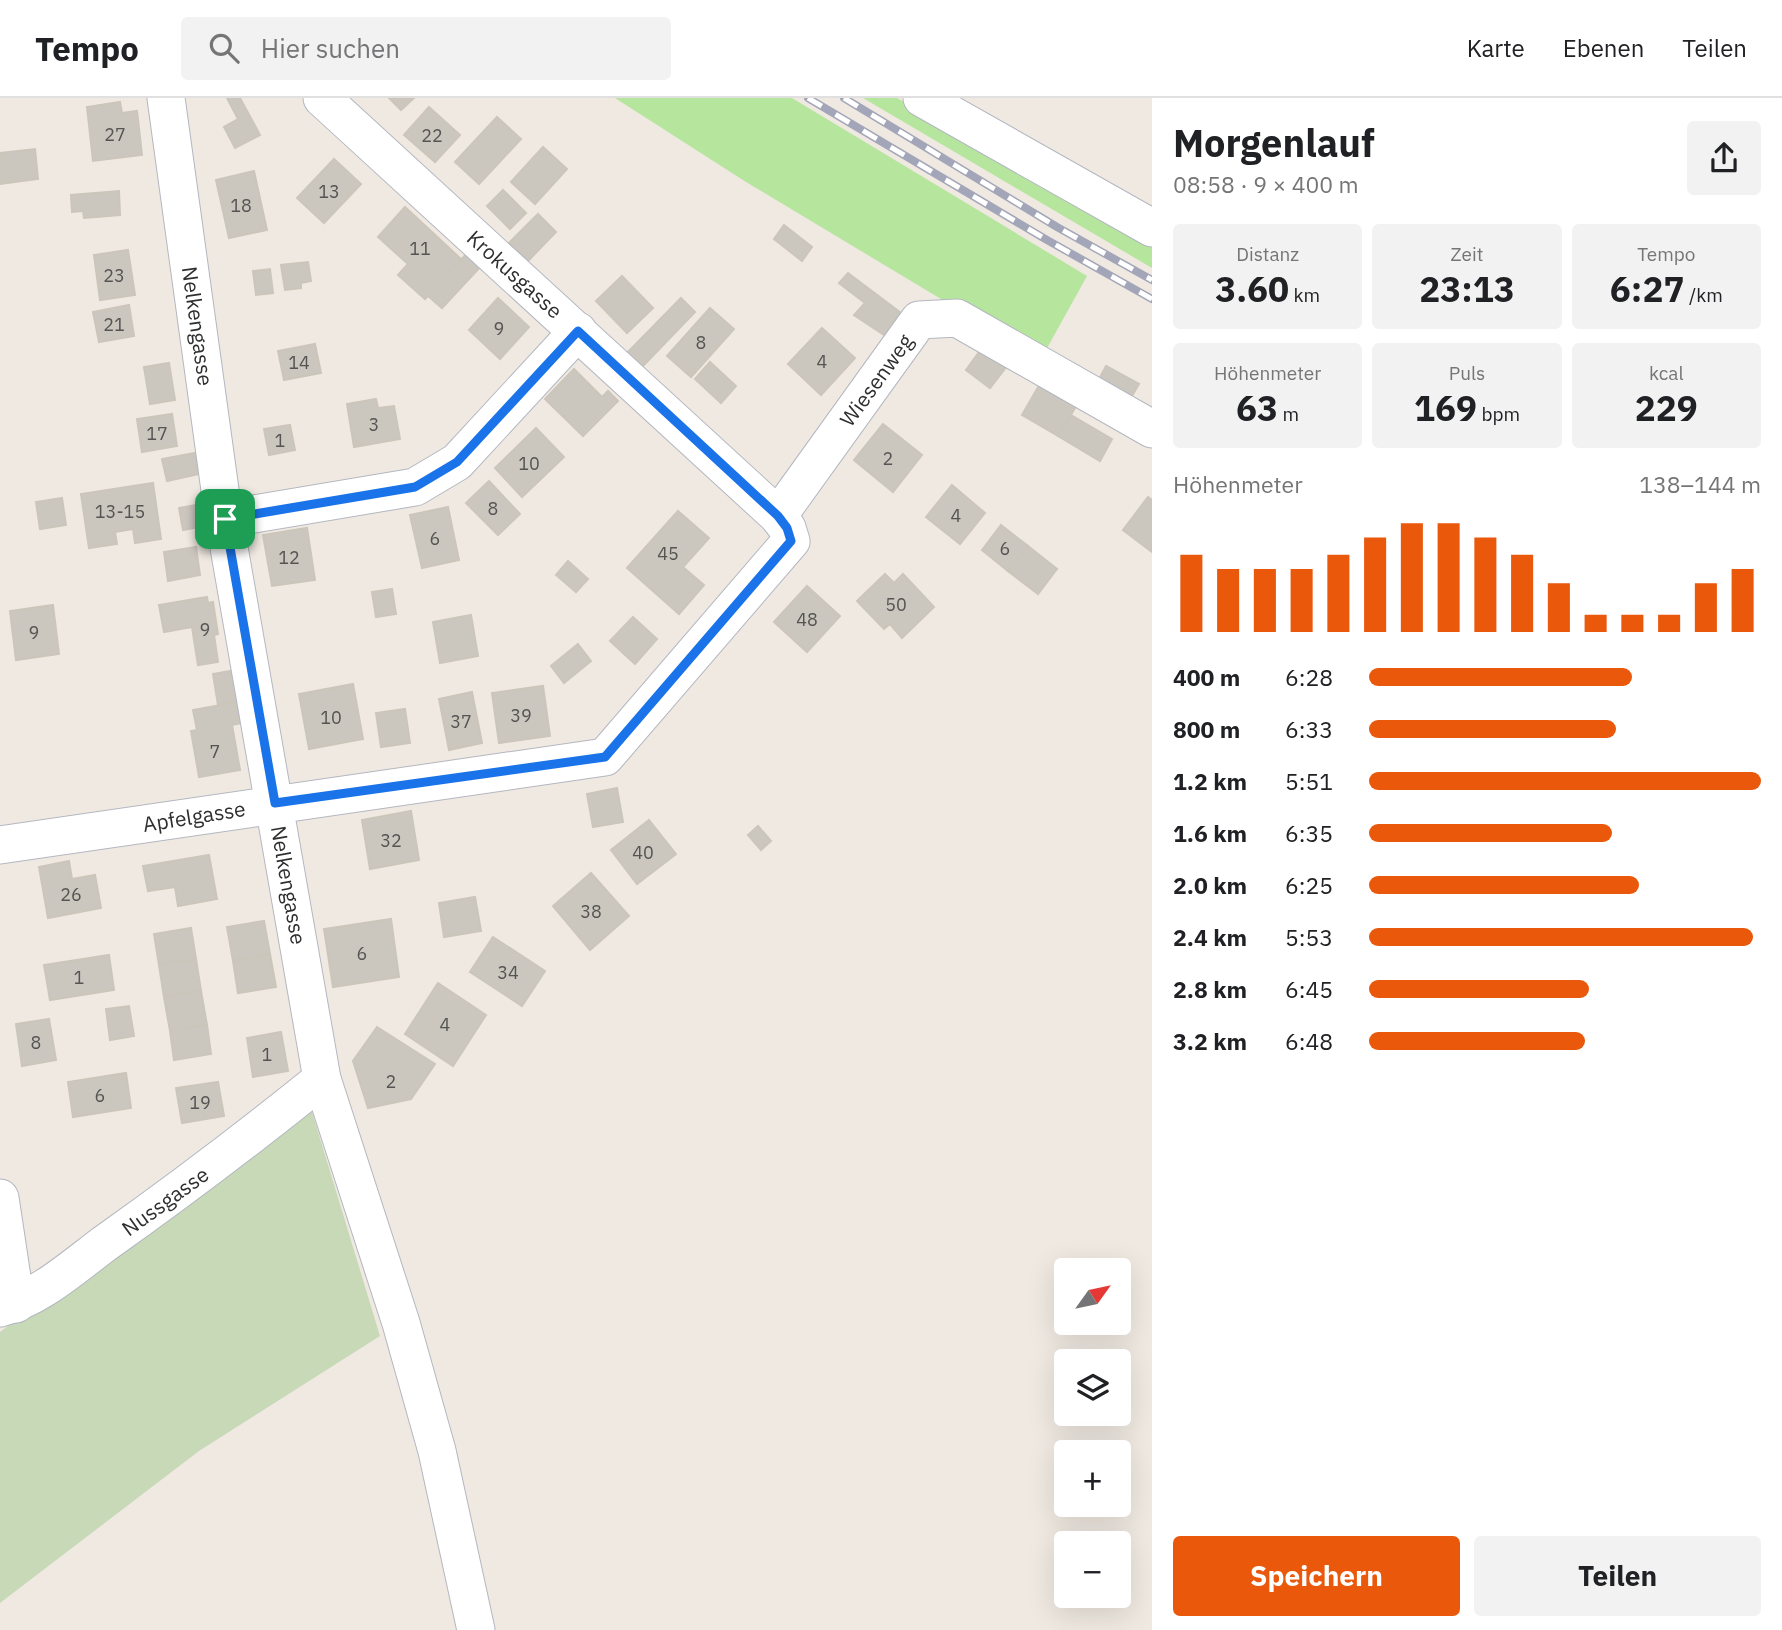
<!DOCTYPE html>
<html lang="de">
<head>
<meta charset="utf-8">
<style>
	:root { --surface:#fff; --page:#f2f2f2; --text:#202124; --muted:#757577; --line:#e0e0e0; --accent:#ea580c }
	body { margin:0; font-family:"IBM Plex Sans",sans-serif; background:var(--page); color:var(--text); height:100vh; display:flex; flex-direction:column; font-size:26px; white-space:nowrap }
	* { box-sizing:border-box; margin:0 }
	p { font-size:23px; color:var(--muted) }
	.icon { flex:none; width:38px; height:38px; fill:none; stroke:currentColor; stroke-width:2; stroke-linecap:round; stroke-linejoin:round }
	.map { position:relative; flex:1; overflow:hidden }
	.side { display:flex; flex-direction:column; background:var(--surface); width:630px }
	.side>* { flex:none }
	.needle { width:46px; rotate:57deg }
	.controls { position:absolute; left:1054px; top:1160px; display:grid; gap:14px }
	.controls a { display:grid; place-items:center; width:77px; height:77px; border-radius:7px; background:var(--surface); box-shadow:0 7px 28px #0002; font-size:35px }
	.pin { position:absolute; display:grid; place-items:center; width:60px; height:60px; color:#fff; margin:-30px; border-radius:14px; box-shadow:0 4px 10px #0006 }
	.round { display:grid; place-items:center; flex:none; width:74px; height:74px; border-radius:7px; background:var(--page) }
	.headline { display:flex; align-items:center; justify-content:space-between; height:119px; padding:0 21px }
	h1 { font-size:38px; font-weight:700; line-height:52px }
	.metrics { display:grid; grid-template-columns:repeat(3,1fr); gap:10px; height:119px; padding:7px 21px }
	.metrics div { display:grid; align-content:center; border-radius:7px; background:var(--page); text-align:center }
	.metrics b { font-size:35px; font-weight:700 }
	.metrics small { font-size:19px; font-weight:400 }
	.metrics p { font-size:19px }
	.chart { height:196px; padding:14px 21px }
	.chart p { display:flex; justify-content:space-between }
	.chart svg { width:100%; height:126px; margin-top:7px; stroke:var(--accent); stroke-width:6 }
	.button { display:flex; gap:14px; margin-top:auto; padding:14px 21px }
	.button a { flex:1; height:80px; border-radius:7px; background:var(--accent); color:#fff; font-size:28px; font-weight:700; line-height:80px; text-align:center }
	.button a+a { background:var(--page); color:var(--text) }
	ul { padding:0 21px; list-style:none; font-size:23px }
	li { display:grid; grid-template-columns:112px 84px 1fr; align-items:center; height:52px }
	li i { height:18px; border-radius:9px; background:var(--accent) }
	header { display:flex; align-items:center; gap:42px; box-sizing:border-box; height:98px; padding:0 35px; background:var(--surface); border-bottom:2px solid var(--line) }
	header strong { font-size:33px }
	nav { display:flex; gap:38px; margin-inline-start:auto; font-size:24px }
	.search { width:490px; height:63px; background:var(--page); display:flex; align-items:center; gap:18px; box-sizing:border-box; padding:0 24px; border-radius:7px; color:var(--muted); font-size:26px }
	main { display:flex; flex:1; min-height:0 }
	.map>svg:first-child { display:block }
	.green { fill:#b6e59e }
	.cemetery { fill:#c8d9b8 }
	.building { fill:#cbc7bf; stroke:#cbc5ba; stroke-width:2 }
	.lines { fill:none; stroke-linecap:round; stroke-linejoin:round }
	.minor-casing { stroke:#b4b7c1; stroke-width:39 }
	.minor { stroke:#fff; stroke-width:37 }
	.rail-casing { stroke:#a3a6b8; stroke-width:8 }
	.rail { stroke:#fff; stroke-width:5; stroke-dasharray:16; stroke-linecap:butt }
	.route-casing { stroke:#fff; stroke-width:14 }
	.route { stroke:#1a73e8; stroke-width:9 }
	.labels { text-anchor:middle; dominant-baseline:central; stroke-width:5; stroke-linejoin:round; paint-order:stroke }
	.number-label { font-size:18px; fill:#555452 }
	.street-label { font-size:21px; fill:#2e2e2e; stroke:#fff }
</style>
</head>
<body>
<header>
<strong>Tempo</strong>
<div class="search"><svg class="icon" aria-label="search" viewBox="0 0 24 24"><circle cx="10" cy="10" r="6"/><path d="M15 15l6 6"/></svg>Hier suchen</div>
<nav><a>Karte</a><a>Ebenen</a><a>Teilen</a></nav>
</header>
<main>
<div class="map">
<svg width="1152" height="1532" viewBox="0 0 1152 1532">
	<rect width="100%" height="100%" fill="#efe9e1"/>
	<g class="green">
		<polygon points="615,0 792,0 1087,178 1041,261 746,84"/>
		<polygon points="863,0 897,0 1152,147 1152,170"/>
	</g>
	<polygon class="cemetery" points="309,1004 380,1238 199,1353 0,1505 0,1234"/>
	<g class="building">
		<polygon points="227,0 240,0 260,37 235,50 224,29 238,21"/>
		<polygon points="389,0 414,0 401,12"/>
		<polygon points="120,4 122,15 137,13 142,57 93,63 87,9"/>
		<polygon points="429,9 460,37 435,64 404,37"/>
		<polygon points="497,19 521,41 479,86 455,64"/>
		<polygon points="543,49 567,71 535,106 511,84"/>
		<polygon points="35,51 38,81 0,86 0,55"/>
		<polygon points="334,61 361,86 324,125 297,100"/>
		<polygon points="254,73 267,132 229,140 216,82"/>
		<polygon points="503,92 526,115 510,131 487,108"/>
		<polygon points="119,93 120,117 84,120 83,113 72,114 71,97"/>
		<polygon points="405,109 461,161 425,201 398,177 408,166 378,139"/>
		<polygon points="538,116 556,134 528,163 509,145"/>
		<polygon points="784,127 812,149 802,163 774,141"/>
		<polygon points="128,152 135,197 100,202 94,157"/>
		<polygon points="468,154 482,167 442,210 428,198"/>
		<polygon points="308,164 311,183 301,185 301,190 285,192 281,167"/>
		<polygon points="270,171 273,195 256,197 253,173"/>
		<polygon points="848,175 901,215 884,237 854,217 865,205 839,185"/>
		<polygon points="622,178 653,210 627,235 596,203"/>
		<polygon points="498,200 529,229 500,261 469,232"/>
		<polygon points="681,200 695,214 641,270 626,256"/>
		<polygon points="129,207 134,238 99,244 93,214"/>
		<polygon points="710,210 734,231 691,279 667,258"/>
		<polygon points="822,230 855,260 821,297 788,266"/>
		<polygon points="315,246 321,275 284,282 278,253"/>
		<polygon points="982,250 1007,268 990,290 966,272"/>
		<polygon points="710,264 736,288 721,305 695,281"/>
		<polygon points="169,265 175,302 150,306 144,269"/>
		<polygon points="1106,268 1139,286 1129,303 1097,285"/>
		<polygon points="574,271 602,299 608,293 618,303 583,338 545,301"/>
		<polygon points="1041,284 1078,305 1058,338 1022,317"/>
		<polygon points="376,301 378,310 394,308 400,341 354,349 347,306"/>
		<polygon points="172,316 177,348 142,354 137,321"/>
		<polygon points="1071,317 1112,341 1100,363 1058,338"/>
		<polygon points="883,326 922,357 893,394 854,362"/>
		<polygon points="290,327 295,352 269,357 264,331"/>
		<polygon points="536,330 564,359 522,399 495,370"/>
		<polygon points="195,355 199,376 167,383 162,361"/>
		<polygon points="489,383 520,416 498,437 466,405"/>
		<polygon points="153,385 161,441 135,445 133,431 115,434 117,446 89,450 81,396"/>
		<polygon points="952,387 985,415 960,446 926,419"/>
		<polygon points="1148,399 1152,402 1152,454 1123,432"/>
		<polygon points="62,400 66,427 40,431 36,404"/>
		<polygon points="207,405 210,427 183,432 179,410"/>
		<polygon points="448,409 459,462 422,470 410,417"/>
		<polygon points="678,413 709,440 683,469 704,487 679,516 627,470"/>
		<polygon points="1001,427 1028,448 1008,473 982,452"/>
		<polygon points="307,430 315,482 272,488 263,437"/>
		<polygon points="1028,448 1057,471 1038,496 1008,473"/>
		<polygon points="196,449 200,477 168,483 164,454"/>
		<polygon points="568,463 588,481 576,494 556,477"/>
		<polygon points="885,476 894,485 903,476 934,509 902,540 890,526 884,531 857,503"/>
		<polygon points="807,488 840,518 807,554 774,524"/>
		<polygon points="392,491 396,516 376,519 372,494"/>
		<polygon points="207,499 208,505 213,504 218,536 214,537 218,564 198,567 192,529 164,534 159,507"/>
		<polygon points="53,507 59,556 16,562 10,513"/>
		<polygon points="471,517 478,558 440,565 433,524"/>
		<polygon points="633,519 657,541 635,566 610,543"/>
		<polygon points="578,546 591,563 564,585 551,568"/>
		<polygon points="236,572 241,603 218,607 213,576"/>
		<polygon points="353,586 363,641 309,651 299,596"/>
		<polygon points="543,588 550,638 499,645 492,595"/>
		<polygon points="472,594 482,645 449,652 439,601"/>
		<polygon points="238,604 242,625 232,627 240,672 199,679 191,633 197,632 193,612"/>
		<polygon points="405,611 410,645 381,649 376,615"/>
		<polygon points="617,690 623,724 593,729 587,696"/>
		<polygon points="411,713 419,762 370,771 362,722"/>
		<polygon points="649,722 676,756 637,786 611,752"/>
		<polygon points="758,728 771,743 761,752 748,737"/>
		<polygon points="209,757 217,801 178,808 175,789 148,793 143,768"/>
		<polygon points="69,763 72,781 95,777 101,810 48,820 39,769"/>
		<polygon points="591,775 629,818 590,852 553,808"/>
		<polygon points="475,799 481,833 444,839 439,805"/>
		<polygon points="391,821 399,879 333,889 324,831"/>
		<polygon points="264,823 270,856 233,863 227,829"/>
		<polygon points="191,830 196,861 159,867 154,836"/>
		<polygon points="493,839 545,873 522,908 470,874"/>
		<polygon points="270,856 276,889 238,895 233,863"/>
		<polygon points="109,857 114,892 50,902 44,867"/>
		<polygon points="196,861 201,893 164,899 159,867"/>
		<polygon points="438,885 486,917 453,968 405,936"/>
		<polygon points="201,893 207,927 170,933 164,899"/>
		<polygon points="129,908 134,938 110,942 106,911"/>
		<polygon points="49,921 56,962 22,968 16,926"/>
		<polygon points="207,927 211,956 174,962 170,933"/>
		<polygon points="377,929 435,966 411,1001 368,1010 353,963"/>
		<polygon points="281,934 288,973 253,979 247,940"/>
		<polygon points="126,975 131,1010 73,1019 68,984"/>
		<polygon points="218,984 224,1018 182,1025 176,990"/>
	</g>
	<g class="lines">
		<g class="minor-casing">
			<g id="minor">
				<polyline points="166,0 224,421 322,981 401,1225 437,1353 476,1532"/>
				<polyline points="922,0 1152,130"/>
				<polyline points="778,418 919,222 957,220 1152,331"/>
				<polyline points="224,421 415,389 457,364 578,233"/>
				<polyline points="0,747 605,659 791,443 787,430 778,418 322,0"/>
				<polyline points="0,1100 16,1206"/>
				<path d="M0,1210C39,1200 72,1170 104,1146C179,1093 250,1039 322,981"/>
			</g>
		</g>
		<use href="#minor" class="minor"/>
		<g class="rail-casing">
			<g id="rail">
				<polyline points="808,0 1047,142 1152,201"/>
				<polyline points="844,0 1057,129 1152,182"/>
			</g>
		</g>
		<use href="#rail" class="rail"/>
	</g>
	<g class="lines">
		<g class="route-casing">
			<polygon id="route" points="578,233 778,418 787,430 791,443 605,659 275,705 225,421 415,389 457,364"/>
		</g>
		<use href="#route" class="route"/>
	</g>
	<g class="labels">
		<g class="number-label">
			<text x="115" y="36">27</text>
			<text x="432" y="37">22</text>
			<text x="329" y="93">13</text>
			<text x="241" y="107">18</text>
			<text x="420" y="150">11</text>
			<text x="114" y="177">23</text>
			<text x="114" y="226">21</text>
			<text x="499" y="230">9</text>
			<text x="701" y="244">8</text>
			<text x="822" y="263">4</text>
			<text x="299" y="264">14</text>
			<text x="374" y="326">3</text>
			<text x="157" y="335">17</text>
			<text x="280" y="342">1</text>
			<text x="888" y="360">2</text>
			<text x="529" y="365">10</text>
			<text x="493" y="410">8</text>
			<text x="120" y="413">13-15</text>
			<text x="956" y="417">4</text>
			<text x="435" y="440">6</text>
			<text x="1005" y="450">6</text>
			<text x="668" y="455">45</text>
			<text x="289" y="459">12</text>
			<text x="896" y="506">50</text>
			<text x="807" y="521">48</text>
			<text x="205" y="531">9</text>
			<text x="34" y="534">9</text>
			<text x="521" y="617">39</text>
			<text x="331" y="619">10</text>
			<text x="461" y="623">37</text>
			<text x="215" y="653">7</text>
			<text x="391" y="742">32</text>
			<text x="643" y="754">40</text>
			<text x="71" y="796">26</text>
			<text x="591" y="813">38</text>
			<text x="362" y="855">6</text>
			<text x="508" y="874">34</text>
			<text x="79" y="879">1</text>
			<text x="445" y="926">4</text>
			<text x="36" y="944">8</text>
			<text x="267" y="956">1</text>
			<text x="391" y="983">2</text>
			<text x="100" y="997">6</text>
			<text x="200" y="1004">19</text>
		</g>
		<g class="street-label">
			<text transform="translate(515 176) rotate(42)">Krokusgasse</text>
			<text transform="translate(198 228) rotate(82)">Nelkengasse</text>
			<text transform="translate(876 282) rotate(-54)">Wiesenweg</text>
			<text transform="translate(194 718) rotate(-9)">Apfelgasse</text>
			<text transform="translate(289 787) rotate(80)">Nelkengasse</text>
			<text transform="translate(165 1103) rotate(-36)">Nussgasse</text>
		</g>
	</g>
</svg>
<div class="controls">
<a><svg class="needle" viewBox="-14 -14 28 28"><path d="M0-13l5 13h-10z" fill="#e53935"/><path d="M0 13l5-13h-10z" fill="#757577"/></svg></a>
<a><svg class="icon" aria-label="layers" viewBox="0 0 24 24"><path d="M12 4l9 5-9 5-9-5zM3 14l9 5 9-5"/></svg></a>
<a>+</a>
<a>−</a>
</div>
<div class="pin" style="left:225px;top:421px;background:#1e9e55"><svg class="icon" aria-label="arrive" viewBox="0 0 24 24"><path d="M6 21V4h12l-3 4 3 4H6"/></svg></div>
</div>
<section class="side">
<div class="headline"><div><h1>Morgenlauf</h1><p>08:58 · 9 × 400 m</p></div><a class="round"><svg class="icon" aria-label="share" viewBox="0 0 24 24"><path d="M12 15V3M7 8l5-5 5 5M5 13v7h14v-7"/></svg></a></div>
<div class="metrics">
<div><p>Distanz</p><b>3.60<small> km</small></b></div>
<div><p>Zeit</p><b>23:13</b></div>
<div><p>Tempo</p><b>6:27<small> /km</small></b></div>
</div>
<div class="metrics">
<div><p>Höhenmeter</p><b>63<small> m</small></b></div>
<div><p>Puls</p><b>169<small> bpm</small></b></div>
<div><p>kcal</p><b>229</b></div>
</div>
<div class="chart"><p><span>Höhenmeter</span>138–144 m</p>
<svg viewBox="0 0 160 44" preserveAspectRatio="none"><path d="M5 44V17M15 44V22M25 44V22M35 44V22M45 44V17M55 44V11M65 44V6M75 44V6M85 44V11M95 44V17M105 44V27M115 44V38M125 44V38M135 44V38M145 44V27M155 44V22"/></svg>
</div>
<ul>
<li><b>400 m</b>6:28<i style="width:67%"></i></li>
<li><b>800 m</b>6:33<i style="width:63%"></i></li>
<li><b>1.2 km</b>5:51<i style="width:100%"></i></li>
<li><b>1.6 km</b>6:35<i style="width:62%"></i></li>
<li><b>2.0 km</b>6:25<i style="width:69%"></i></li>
<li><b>2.4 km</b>5:53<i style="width:98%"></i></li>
<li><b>2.8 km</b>6:45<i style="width:56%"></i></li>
<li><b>3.2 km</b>6:48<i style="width:55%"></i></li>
</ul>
<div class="button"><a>Speichern</a><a>Teilen</a></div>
</section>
</main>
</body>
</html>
